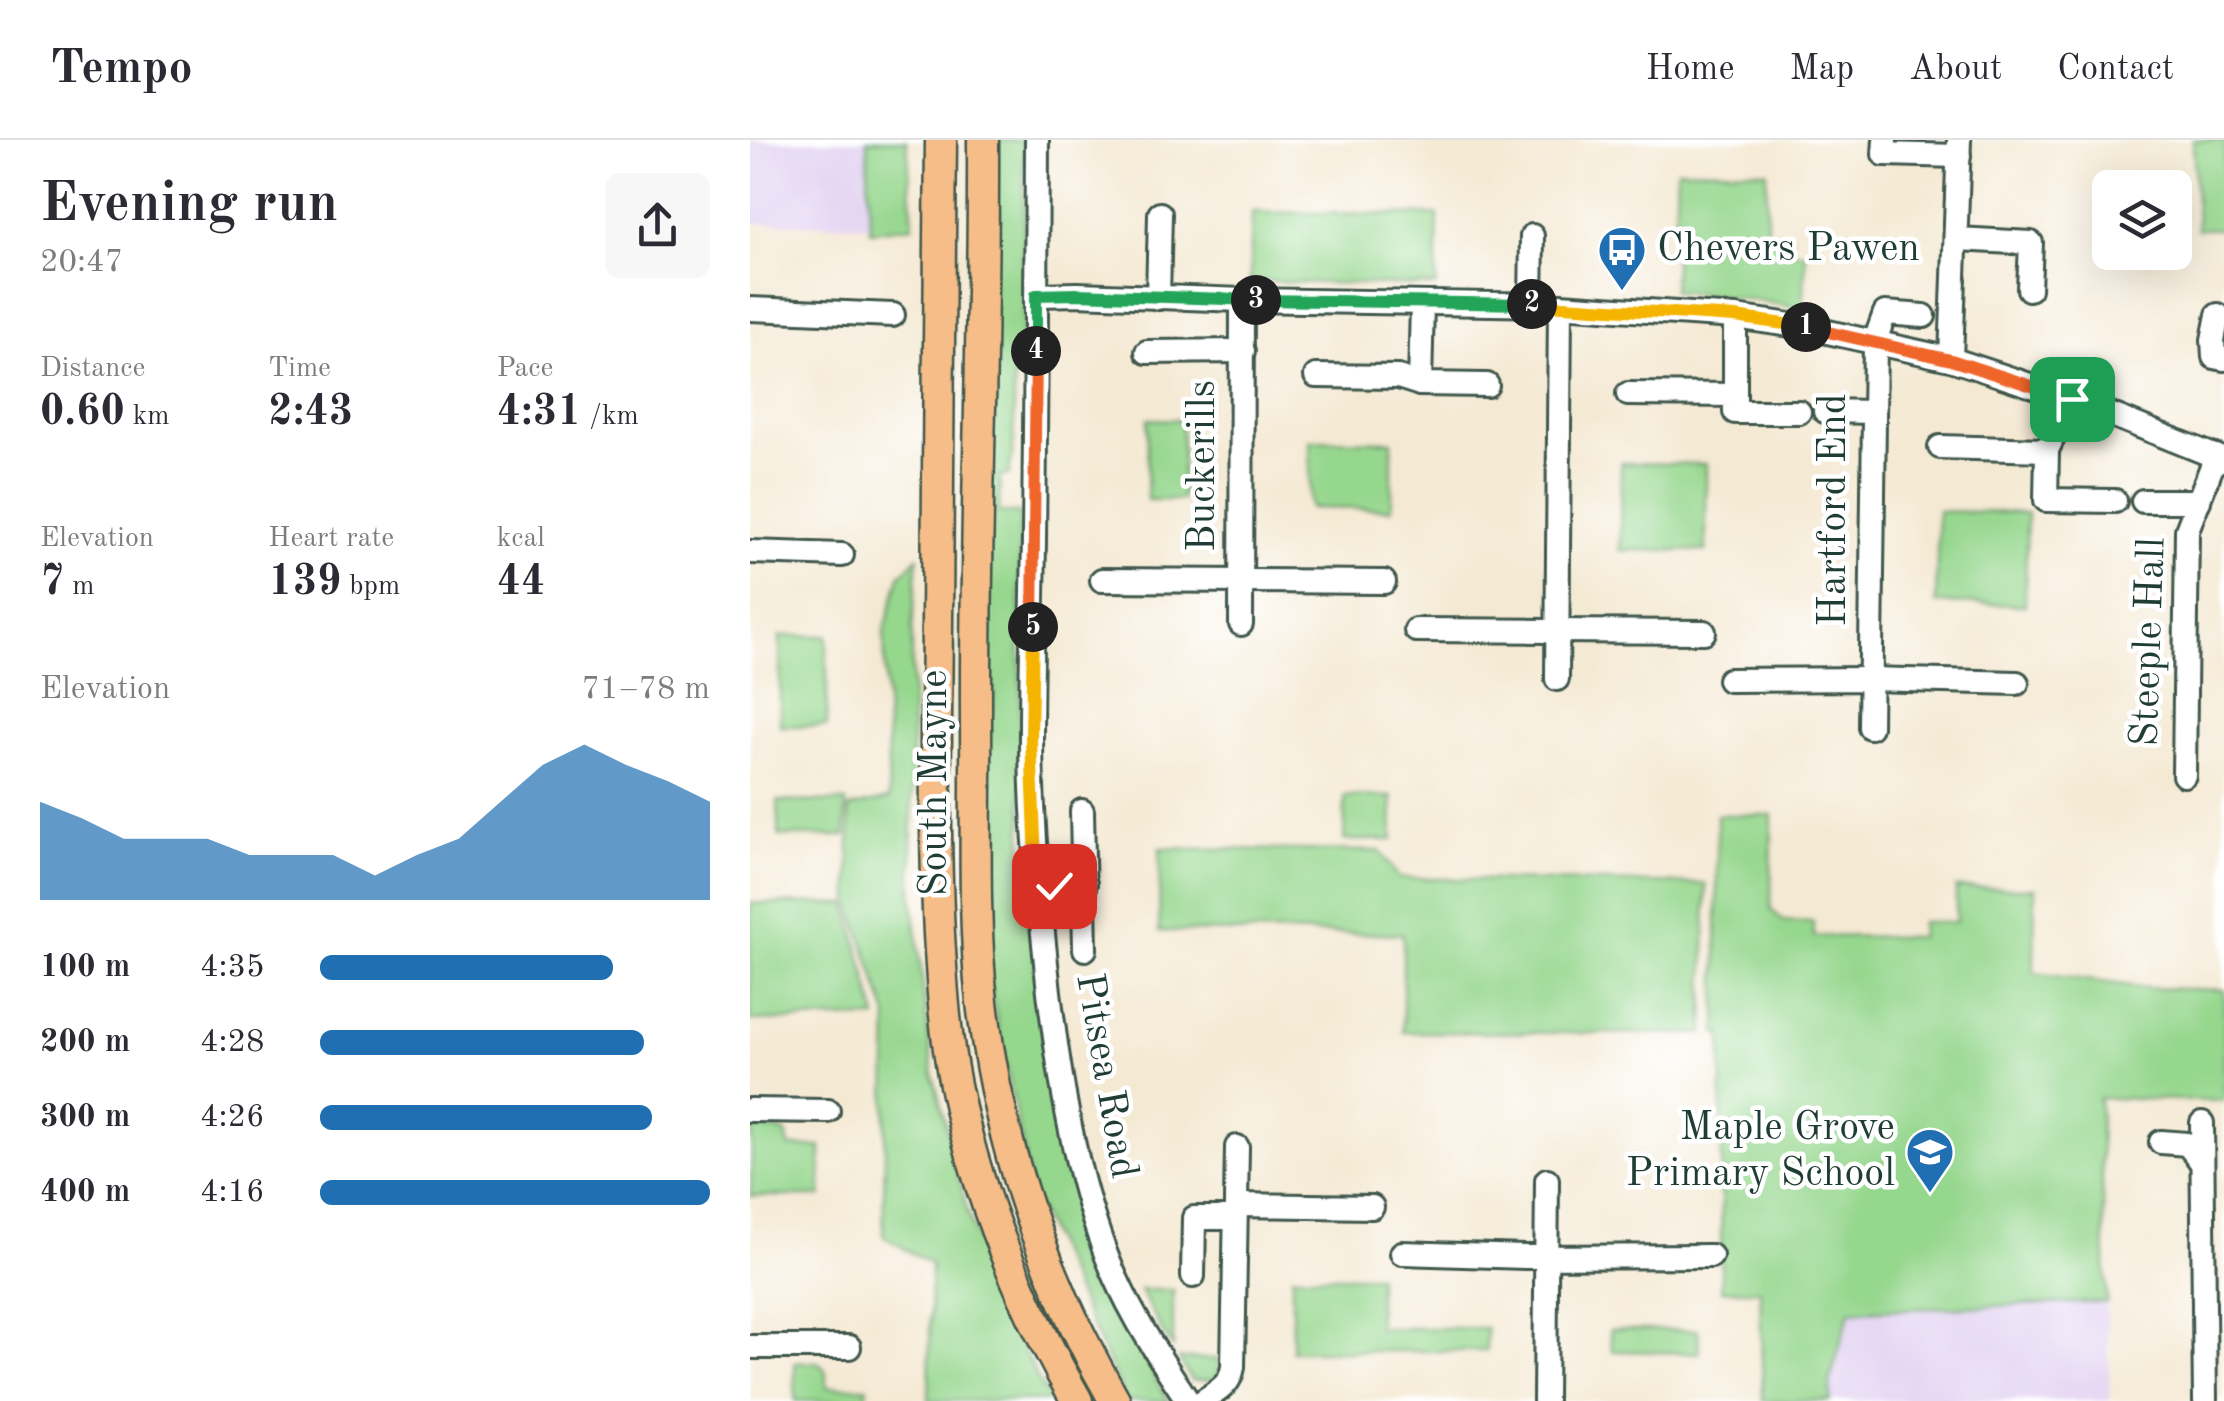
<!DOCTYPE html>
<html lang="en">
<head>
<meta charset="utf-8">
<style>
	:root { --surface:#fff; --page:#f7f7f7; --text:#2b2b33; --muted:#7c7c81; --line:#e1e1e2; --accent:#1f6fb2 }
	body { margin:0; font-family:"Old Standard TT",serif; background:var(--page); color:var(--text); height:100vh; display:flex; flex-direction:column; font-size:38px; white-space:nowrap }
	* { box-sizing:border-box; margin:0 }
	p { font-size:32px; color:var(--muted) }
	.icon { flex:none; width:55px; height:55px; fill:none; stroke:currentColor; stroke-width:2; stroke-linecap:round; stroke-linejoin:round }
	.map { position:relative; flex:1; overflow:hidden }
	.side { display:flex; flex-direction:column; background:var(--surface); width:750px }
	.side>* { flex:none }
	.fabs { position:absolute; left:1342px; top:30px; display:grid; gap:20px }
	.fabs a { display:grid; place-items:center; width:100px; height:100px; border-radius:15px; background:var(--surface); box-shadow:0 10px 40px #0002; font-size:50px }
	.pin { position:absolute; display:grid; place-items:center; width:85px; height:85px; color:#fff; margin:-42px; border-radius:20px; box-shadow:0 5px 15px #0006 }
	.km { position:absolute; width:50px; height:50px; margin:-25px; border-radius:50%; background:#222; color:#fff; font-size:28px; line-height:50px; text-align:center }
	.round { display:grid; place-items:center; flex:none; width:105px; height:105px; border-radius:15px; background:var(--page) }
	.overview { display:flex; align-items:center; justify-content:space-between; height:170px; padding:0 40px }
	h1 { font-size:55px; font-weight:700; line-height:75px }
	.metrics { display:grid; grid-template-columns:repeat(3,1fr); gap:15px; height:170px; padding:10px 40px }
	.metrics div { display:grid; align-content:center }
	.metrics b { font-size:42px; font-weight:700 }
	.metrics small { font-size:28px; font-weight:400 }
	.metrics p { font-size:28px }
	.chart { height:280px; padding:20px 40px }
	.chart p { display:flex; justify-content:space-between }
	.chart svg { width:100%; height:180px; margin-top:10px; fill:var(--accent); opacity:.7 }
	ul { padding:0 40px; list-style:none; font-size:32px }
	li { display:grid; grid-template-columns:160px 120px 1fr; align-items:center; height:75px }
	li i { height:25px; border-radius:12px; background:var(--accent) }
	header { display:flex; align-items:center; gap:60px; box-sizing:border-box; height:140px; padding:0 50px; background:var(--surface); border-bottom:2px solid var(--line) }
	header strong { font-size:48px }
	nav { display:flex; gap:55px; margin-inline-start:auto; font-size:35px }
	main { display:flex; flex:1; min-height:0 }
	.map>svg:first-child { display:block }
	.built { fill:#e3d3f2 }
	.green { fill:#96d78e; stroke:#5a8a61; stroke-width:2.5 }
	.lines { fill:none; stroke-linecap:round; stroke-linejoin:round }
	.minor-casing { stroke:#3f574c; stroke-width:28 }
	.major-casing { stroke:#3f574c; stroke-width:35 }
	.minor { stroke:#fff; stroke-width:22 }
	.major { stroke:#f7bd88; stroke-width:30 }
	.split-1-casing { stroke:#fff; stroke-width:20 }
	.split-2-casing { stroke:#fff; stroke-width:20 }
	.split-3-casing { stroke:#fff; stroke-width:20 }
	.split-4-casing { stroke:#fff; stroke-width:20 }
	.split-5-casing { stroke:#fff; stroke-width:20 }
	.split-6-casing { stroke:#fff; stroke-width:20 }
	.split-1 { stroke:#f0652b; stroke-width:12 }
	.split-2 { stroke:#f5b400; stroke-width:12 }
	.split-3 { stroke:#22a559; stroke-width:12 }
	.split-4 { stroke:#22a559; stroke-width:12 }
	.split-5 { stroke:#f0652b; stroke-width:12 }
	.split-6 { stroke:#f5b400; stroke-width:12 }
	.labels { text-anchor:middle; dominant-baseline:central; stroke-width:9; stroke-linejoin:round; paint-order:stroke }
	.poi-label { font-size:40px; fill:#1f3d34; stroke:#fff; text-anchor:start }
	.street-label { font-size:40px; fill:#1f3d34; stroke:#fff }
</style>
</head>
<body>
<header>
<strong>Tempo</strong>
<nav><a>Home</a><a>Map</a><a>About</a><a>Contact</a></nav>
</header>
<main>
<section class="side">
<div class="overview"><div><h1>Evening run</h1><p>20:47</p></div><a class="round"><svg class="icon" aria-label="share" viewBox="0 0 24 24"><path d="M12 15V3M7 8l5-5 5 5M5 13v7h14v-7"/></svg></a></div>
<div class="metrics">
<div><p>Distance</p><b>0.60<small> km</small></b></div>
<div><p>Time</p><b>2:43</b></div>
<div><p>Pace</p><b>4:31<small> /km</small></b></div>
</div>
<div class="metrics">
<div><p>Elevation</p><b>7<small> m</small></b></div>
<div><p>Heart rate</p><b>139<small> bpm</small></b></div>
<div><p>kcal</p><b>44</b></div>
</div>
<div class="chart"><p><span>Elevation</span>71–78 m</p>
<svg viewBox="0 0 160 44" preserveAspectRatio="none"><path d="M0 44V20L10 24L20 29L30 29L40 29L50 33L60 33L70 33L80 38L90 33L100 29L110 20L120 11L130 6L140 11L150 15L160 20V44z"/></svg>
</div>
<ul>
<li><b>100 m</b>4:35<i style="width:75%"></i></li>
<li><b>200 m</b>4:28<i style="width:83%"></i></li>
<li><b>300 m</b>4:26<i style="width:85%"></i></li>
<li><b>400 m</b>4:16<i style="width:100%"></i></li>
</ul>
</section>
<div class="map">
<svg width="1474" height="1261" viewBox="0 0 1474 1261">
	<rect width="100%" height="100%" fill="#fff"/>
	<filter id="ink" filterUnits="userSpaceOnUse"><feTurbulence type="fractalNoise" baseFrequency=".01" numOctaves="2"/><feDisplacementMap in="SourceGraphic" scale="20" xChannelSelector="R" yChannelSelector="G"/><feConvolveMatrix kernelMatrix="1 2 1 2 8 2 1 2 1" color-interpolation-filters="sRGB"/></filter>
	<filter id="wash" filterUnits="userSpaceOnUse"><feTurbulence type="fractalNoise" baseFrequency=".0048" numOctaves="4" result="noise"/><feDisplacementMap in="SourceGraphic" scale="40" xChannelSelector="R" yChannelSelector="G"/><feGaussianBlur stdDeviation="2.25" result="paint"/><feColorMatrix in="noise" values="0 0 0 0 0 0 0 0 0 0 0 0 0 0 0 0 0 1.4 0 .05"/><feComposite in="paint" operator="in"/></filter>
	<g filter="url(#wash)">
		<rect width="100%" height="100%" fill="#f4e9d3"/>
		<g class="built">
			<polygon points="0,0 157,0 163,86 0,83"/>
			<polygon points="1054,893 1349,958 1360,1261 1013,1261"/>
		</g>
		<g class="green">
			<polygon points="117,0 157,0 163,86 120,91"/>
			<path d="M241,0H274L273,195L264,227V302L259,335L250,336L249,373H270V570L273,720L297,917L357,1139L406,1240L419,1261H376L283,1058L239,842L235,587C245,566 247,549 235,529Z"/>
			<polygon points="1443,0 1474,0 1474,89 1447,89"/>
			<polygon points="927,29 1017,31 1017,94 1041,95 1041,111 1056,113 1053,169 1004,160 923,151"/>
			<polygon points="502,72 688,75 686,146 500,141"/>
			<polygon points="398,279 432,280 432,360 397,360"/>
			<polygon points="560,300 642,301 642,369 560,368"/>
			<polygon points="871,323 956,324 956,411 870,410"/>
			<polygon points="1188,371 1277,373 1275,465 1186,463"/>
			<polygon points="168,417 162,492 162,752 183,934 217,1070 245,1149 289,1242 301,1261 179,1261 181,1124 133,1096 138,876 100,763 99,668 139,659 134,492 150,436"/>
			<rect x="30" y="496" width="47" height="90"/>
			<polygon points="595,656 642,657 643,700 594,700"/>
			<polygon points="28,661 96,662 95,696 29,696"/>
			<polygon points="967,675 1022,675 1021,770 1034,781 1063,782 1064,796 1170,797 1171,782 1206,782 1206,748 1285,748 1284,833 1398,848 1474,850 1474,961 1349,958 1357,1162 1100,1171 1080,1240 1080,1261 1013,1261 1010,1150 971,1150 972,893 967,893"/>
			<polygon points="410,708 630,711 649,738 956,744 954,894 653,892 653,794 409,791"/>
			<polygon points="0,763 97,764 127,878 0,881"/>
			<polygon points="2,989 27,990 36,993 39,1007 71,1007 71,1056 1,1056"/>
			<polygon points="542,1136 628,1136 628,1188 736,1188 736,1211 542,1211"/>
			<polygon points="390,1150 423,1150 423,1207 413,1193"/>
			<polygon points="860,1190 948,1190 949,1213 862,1211"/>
			<polygon points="429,1219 470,1219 468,1236 463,1240 441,1240"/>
			<path d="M64,1222C78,1227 76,1234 77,1247H117V1261H45V1223Z"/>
		</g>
	</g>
	<g filter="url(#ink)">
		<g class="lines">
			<g class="minor-casing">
				<g id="minor">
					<path d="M287,0C286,133 286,267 284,400C283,465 281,531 281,596C281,682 290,767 299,852C309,933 322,1017 349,1095C369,1156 403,1208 438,1261"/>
					<polyline points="1135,0 1134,14 1209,16"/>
					<polyline points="1207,99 1281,103 1279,149"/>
					<polyline points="287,155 327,154 492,160 810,165 985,177 1055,187 1201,219 1322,259 1474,320"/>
					<polyline points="408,158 410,74"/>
					<polyline points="781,164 782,96"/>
					<polyline points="0,169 143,175"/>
					<polyline points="1468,175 1463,200 1464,217 1474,219"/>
					<polyline points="397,212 493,211"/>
					<polyline points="1201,219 1209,0"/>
					<polyline points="566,236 648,237 670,244 737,245"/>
					<polyline points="670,244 672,163"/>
					<polyline points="878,254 985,255 985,272 1049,272"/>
					<polyline points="985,255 985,177"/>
					<polyline points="1322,259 1297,310 1296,360 1365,361"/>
					<polyline points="1075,271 1123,272"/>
					<polyline points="1190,307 1297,310"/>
					<polyline points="1393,361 1449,361"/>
					<polyline points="0,412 92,415"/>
					<polyline points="352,440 634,442"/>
					<polyline points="491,484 492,160"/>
					<polyline points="666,490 954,492"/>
					<polyline points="807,539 810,165"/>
					<polyline points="979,540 1120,539 1267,543"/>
					<polyline points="1120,587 1125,201 1135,173 1174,176"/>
					<polyline points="1434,635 1437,390 1466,316"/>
					<polyline points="332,671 335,809"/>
					<polyline points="287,748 335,744"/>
					<polyline points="0,970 78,971"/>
					<polyline points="1452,983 1455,1261"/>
					<polyline points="1411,1002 1437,1004 1452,1023"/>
					<polyline points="487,1065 622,1067"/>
					<polyline points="652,1113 775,1117 961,1116"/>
					<polyline points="443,1136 444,1078 484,1078"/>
					<polyline points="0,1207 99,1207"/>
					<path d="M453,1261C467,1251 480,1246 483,1227L487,1007"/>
					<polyline points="795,1261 797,1040"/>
				</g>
			</g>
			<g class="major-casing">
				<g id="major">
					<path d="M191,0C189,161 188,323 187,484C186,587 184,691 189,794C192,844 195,895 205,945C227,1055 271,1163 327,1261"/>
					<path d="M233,0C234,194 225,388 226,583C227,675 222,770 232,862C248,1004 294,1138 365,1261"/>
				</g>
			</g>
			<use href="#minor" class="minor"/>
			<use href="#major" class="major"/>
		</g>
	</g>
	<g class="lines" filter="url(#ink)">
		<g class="split-1-casing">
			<polyline id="split-1" points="1056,187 1201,220 1322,259"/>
		</g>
		<g class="split-2-casing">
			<polyline id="split-2" points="782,164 985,177 1056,187"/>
		</g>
		<g class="split-3-casing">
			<polyline id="split-3" points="506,160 782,164"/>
		</g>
		<g class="split-4-casing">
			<polyline id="split-4" points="286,211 286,155 327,154 506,160"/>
		</g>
		<g class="split-5-casing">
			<polyline id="split-5" points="283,487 286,211"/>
		</g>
		<g class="split-6-casing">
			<polyline id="split-6" points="283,487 281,599 287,748 304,746"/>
		</g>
		<use href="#split-1" class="split-1"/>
		<use href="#split-2" class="split-2"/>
		<use href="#split-3" class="split-3"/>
		<use href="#split-4" class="split-4"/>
		<use href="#split-5" class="split-5"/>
		<use href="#split-6" class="split-6"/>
	</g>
	<defs>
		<g id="bus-pin" transform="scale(2.5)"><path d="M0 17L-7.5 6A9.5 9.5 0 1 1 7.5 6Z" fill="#1f6fb2" stroke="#fff"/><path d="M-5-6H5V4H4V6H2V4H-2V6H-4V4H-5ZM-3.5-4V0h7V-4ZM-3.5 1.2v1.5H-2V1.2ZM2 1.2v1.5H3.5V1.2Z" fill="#fff"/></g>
		<g id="school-pin" transform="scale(2.5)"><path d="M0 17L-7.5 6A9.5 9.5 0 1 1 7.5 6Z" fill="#1f6fb2" stroke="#fff"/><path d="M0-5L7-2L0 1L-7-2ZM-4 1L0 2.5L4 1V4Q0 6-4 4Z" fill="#fff"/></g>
	</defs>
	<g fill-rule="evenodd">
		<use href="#bus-pin" x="872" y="110"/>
		<use href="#school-pin" x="1180" y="1012"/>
	</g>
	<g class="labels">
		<g class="poi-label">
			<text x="907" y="110">Chevers Pawen</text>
			<text x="1145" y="989" text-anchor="end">Maple Grove<tspan x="1145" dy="46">Primary School</tspan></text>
		</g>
		<g class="street-label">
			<text transform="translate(454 326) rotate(-90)">Buckerills</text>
			<text transform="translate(1085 370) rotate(-90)">Hartford End</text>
			<text transform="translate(1400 502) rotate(-88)">Steeple Hall</text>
			<text transform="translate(186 643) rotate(-90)">South Mayne</text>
			<text transform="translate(355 936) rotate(80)">Pitsea Road</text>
		</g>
	</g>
</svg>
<div class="fabs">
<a><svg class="icon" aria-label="layers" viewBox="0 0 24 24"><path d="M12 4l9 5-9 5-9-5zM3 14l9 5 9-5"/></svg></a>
</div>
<div class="pin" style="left:1322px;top:259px;background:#1e9e55"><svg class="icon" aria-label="arrive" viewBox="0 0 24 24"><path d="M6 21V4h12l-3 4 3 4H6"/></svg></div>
<div class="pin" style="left:304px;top:746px;background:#d93025"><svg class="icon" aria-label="check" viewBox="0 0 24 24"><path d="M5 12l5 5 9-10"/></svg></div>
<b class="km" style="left:1056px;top:187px">1</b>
<b class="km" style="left:782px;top:164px">2</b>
<b class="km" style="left:506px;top:160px">3</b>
<b class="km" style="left:286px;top:211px">4</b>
<b class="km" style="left:283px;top:487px">5</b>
</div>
</main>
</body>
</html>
